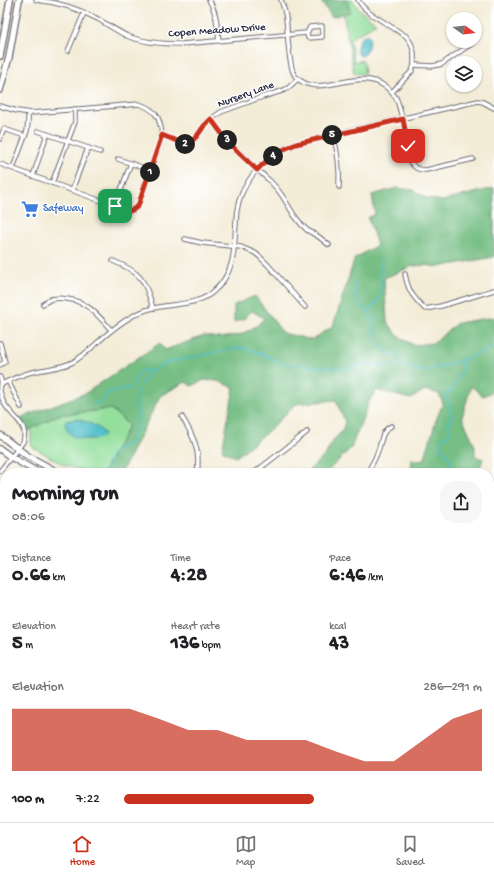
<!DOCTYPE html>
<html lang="en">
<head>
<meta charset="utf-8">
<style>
	:root { --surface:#fff; --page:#f6f6f6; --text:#202124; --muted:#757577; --line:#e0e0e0; --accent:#c8321e }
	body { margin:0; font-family:"Gochi Hand",sans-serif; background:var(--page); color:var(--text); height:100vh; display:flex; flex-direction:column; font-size:15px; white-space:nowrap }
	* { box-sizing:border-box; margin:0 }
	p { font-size:13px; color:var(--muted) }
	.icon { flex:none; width:22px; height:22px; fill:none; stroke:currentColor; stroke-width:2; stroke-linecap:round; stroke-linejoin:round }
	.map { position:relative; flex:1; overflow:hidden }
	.drawer { position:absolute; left:0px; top:468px; width:494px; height:354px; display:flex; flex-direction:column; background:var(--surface); border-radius:16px 16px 0 0; box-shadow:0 1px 3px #0004 }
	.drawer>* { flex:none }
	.needle { width:26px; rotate:104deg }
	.fabs { position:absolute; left:446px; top:12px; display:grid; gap:8px }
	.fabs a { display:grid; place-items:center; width:36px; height:36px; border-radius:50%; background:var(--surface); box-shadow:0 1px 3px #0004; font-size:20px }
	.pin { position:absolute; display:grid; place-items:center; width:34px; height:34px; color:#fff; margin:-17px; border-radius:8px; box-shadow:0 2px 6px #0006 }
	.km { position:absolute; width:20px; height:20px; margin:-10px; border-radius:50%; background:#222; color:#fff; font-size:11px; line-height:20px; text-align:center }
	.round { display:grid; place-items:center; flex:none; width:42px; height:42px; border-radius:16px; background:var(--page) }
	.overview { display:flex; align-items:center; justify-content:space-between; height:68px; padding:0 12px }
	h1 { font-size:22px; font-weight:700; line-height:30px }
	.stats { display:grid; grid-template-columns:repeat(3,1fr); gap:6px; height:68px; padding:4px 12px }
	.stats div { display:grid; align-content:center }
	.stats b { font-size:20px; font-weight:700 }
	.stats small { font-size:11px; font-weight:400 }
	.stats p { font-size:11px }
	.chart { height:112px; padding:8px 12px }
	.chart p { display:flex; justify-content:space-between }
	.chart svg { width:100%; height:72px; margin-top:4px; fill:var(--accent); opacity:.7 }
	ul { padding:0 12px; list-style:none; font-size:13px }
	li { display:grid; grid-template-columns:64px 48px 1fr; align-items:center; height:30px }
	li i { height:10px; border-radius:5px; background:var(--accent) }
	.tabs { display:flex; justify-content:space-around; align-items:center; height:56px; border-top:1px solid var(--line); background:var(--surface); font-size:11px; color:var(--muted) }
	.tabs a { display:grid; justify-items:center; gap:2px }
	.tabs .selected { color:var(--accent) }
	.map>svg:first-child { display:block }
	.green { fill:#93df9c; stroke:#5a806c }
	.forest { fill:#76be84; stroke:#4c7060 }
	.water { fill:#52c0ca; stroke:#3a7182 }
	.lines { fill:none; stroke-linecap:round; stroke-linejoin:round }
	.stream { stroke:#52c0ca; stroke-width:1.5 }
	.street-casing { stroke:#6b6972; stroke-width:5.5 }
	.primary-casing { stroke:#6b6972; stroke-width:8 }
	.street { stroke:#fff; stroke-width:3.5 }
	.primary { stroke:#fff; stroke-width:5.5 }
	.route-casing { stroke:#fff; stroke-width:8 }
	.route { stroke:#c8321e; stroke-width:5 }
	.labels { text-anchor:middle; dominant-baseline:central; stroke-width:3; stroke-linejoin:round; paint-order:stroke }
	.street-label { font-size:11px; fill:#22223b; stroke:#fff }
	.shop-label { font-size:11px; fill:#366cbe; stroke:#fff; text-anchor:start }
</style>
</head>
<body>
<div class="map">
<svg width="494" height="822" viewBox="0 0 494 822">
	<rect width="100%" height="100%" fill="#fff"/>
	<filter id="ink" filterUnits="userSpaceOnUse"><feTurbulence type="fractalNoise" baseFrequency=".025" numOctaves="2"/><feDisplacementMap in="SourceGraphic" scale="8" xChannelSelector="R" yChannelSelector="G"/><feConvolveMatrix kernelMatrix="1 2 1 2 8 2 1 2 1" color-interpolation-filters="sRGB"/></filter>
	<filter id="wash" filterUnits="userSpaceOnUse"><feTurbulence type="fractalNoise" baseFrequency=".012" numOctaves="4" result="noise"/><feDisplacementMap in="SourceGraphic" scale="16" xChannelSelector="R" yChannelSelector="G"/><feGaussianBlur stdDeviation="0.9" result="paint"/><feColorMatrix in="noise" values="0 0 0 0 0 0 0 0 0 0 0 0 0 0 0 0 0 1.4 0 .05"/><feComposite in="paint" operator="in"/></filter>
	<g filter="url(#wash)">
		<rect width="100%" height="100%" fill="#f3ecd7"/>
		<g class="green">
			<polygon points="341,0 352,0 362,12 376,23 350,39 354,62 363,60 365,73 354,74"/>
			<polygon points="111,409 129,425 103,473 88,473 62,464 31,446 31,429 58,415"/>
		</g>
		<g class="forest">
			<polygon points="320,0 347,0 350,12 332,17"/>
			<polygon points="397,188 414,190 426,198 442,201 494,188 494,257 438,267 426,265 413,266 384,278 387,321 397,335 413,345 434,343 457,323 494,317 494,391 483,396 471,386 462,417 475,446 475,456 483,459 478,473 414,473 412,469 411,459 424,461 436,420 443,403 439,394 425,390 411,399 376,390 369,402 351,448 326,473 306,473 326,454 332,442 342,431 345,422 336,400 296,404 265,434 236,457 222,450 234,388 218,381 204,380 192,386 185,382 160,396 121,473 103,473 129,425 111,409 58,415 25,432 17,419 86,393 160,343 165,350 204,336 220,338 240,335 258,325 264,318 252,311 244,319 234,322 234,305 255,296 283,333 312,340 333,326 355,258 366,252 377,245 368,218 375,214 372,195"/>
			<polygon points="265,817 329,817 332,822 265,822"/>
		</g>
		<g class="water">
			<path d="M364,35H368L370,38L368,47L364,55L360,56L357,53C357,45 357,41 364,35Z"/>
			<path d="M76,419C87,421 96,425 104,433L103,436C98,440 94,439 87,439C75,439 68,436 65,424L66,421Z"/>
		</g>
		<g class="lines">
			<g class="stream">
				<path d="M355,283V289L356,291L355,296C358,304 363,307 370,312V316L375,320C372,327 371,329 377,336L376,341L384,348L387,354L392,355H396L400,358L401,365"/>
				<path d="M370,312C372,306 376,303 379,299C385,292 381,268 380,259"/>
				<polyline points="141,384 150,371"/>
				<polyline points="133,386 135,384 135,378 141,371 155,370 163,364 174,361 210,354 230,349 245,348 260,353 281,363 317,367 348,368 366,364 404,366 425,371 451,364 494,347"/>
				<polyline points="94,403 102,401 109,392 131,388"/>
				<path d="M106,473L112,452L118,450L121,446L131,442C132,435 136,428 137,421C139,410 133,399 138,389"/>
				<path d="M439,473L441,469C446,469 449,465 451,461L446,453L439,446C441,439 442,436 449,435L450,432C447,426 448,422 452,416L449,405L446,395L448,392L453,390C454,380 456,383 460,375C462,372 462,364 464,359"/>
			</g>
		</g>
	</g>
	<g filter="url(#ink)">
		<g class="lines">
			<g class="street-casing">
				<g id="street">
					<path d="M36,0C57,2 79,9 98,19C108,25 117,31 127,36C145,43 163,44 182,44L307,33L308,38L322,37V26L310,27L307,33"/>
					<path d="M209,0C217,12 217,26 219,41"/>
					<path d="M281,0C283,6 285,11 286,18C288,31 288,69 296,77C319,101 357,65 386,87C390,90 393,94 396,98C398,102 399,106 400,110C405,126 408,144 410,161C414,168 418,170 426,170L473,159"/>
					<polyline points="358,0 363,7 371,14 406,36 411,43 414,53 414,65 412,71 392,92"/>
					<polyline points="475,37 477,33"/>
					<polyline points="68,51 84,13"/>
					<polyline points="414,65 433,66 442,64 471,44 473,41"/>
					<path d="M0,106L17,111L31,113L139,104C157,110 160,118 162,135L138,206C131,214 122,213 115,206L0,164"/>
					<polyline points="211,119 228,142 242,156 270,181 278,190 283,197 294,215 301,224 307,230 319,237 329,245"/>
					<polyline points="38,131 100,152"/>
					<polyline points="162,135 184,144 189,143 197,136 204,126 211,119 221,112 262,97 282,91 288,88 298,79"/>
					<path d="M333,135C338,152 340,169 339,187"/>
					<polyline points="0,139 4,129 25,136"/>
					<polyline points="118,159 150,170"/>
					<polyline points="13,168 27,131 28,122 28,113"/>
					<polyline points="33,176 47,134"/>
					<polyline points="52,183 75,122 75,109"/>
					<polyline points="72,190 88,148"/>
					<polyline points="115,206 131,163"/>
					<polyline points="185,239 202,243 241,247 255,253 260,257 268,265 305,307"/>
					<path d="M113,261C141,272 145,280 153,308"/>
					<path d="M405,274C408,291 413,297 425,309L441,306L494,290"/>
					<path d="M43,304C46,302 49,300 51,299C56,298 62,298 67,299C87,301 99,316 111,330"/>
					<polyline points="0,343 5,362 0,365"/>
					<polyline points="0,377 2,384"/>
					<polyline points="8,381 21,407"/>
					<path d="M0,390V385C12,379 24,373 37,371C49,368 62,368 73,362C82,357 89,350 97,343C110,331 124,319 141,312C163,302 195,308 213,292C236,272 234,249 236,222C236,215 237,208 239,201C246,178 263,161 283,149C291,145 301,143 309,141C322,138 335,134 348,131C391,121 435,111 478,101L483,102L494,108"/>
					<path d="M0,391C1,396 3,402 6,406C14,419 29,424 23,442L0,471"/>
					<path d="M182,417C193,435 201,452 197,473"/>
					<polyline points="254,473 307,432"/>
					<path d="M366,473C372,466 376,457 379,448C382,438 382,431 391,426"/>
					<polyline points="0,509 5,510"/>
					<polyline points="489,533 494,524"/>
					<polyline points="0,566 5,568"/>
					<polyline points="0,631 5,632"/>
					<polyline points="0,707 5,709"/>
					<polyline points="492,747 494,757"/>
					<polyline points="0,767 5,770"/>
					<polyline points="364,817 367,822"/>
					<polyline points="25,822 26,817"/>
					<polyline points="170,822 172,817"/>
					<polyline points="227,822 229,817"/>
					<polyline points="417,822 420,817"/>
				</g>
			</g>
			<g class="primary-casing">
				<g id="primary">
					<polyline points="0,56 10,0"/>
					<polyline points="0,90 9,57 19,0"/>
					<polyline points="0,435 26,455 59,473"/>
					<polyline points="0,449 11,457 39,473"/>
					<polyline points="340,817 343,822"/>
					<polyline points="352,817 355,822"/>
				</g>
			</g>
			<use href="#street" class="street"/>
			<use href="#primary" class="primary"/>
		</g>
	</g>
	<g class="lines" filter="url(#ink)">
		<g class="route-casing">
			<path id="route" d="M115,206C122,213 130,213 138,206L162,135L184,144H189L197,136L204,126L211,119L228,142L242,156L257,170C268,158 280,150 296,144L403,119L408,146"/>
		</g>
		<use href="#route" class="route"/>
	</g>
	<defs>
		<g id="supermarket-bare" transform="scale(1.38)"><path d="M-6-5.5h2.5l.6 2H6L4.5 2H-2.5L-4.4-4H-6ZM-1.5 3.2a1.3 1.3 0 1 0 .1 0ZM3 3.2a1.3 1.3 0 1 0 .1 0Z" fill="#3f7fe0" stroke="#fff" stroke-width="2.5" paint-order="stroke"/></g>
	</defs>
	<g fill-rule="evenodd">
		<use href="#supermarket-bare" x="30" y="209"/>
	</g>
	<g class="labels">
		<g class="street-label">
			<text transform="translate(217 31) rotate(-4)">Copen Meadow Drive</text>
			<text transform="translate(246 95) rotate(-20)">Nursery Lane</text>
		</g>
		<g class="shop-label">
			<text x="43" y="209">Safeway</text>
		</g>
	</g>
</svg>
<div class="fabs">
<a><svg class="needle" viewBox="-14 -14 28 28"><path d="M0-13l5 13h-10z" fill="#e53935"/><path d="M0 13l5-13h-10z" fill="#757577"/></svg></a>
<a><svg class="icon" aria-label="layers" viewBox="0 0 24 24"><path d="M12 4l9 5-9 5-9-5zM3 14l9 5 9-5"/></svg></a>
</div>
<div class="pin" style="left:115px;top:206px;background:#1e9e55"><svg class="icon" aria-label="arrive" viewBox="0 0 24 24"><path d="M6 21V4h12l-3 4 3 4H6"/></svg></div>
<div class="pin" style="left:408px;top:146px;background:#d93025"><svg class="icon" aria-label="check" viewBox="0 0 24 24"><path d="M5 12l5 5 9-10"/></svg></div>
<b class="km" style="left:150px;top:172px">1</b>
<b class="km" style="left:185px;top:144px">2</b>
<b class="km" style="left:227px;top:140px">3</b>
<b class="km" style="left:273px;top:156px">4</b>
<b class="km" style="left:332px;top:135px">5</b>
<section class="drawer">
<div class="overview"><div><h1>Morning run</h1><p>08:06</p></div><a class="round"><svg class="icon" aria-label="share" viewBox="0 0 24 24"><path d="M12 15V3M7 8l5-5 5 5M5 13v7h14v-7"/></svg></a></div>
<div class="stats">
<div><p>Distance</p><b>0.66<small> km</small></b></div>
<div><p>Time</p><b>4:28</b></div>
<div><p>Pace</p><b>6:46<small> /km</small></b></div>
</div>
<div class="stats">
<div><p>Elevation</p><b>5<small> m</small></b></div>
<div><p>Heart rate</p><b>136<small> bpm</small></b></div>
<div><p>kcal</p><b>43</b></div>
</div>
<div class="chart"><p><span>Elevation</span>286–291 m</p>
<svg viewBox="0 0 160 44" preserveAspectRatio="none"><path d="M0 44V6L10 6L20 6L30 6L40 6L50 12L60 19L70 19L80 25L90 25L100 25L110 32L120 38L130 38L140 25L150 12L160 6V44z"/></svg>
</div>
<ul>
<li><b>100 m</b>7:22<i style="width:53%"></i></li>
</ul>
</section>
</div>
<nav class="tabs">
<a class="selected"><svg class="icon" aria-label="home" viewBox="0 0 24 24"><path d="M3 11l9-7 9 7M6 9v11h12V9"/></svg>Home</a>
<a><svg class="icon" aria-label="map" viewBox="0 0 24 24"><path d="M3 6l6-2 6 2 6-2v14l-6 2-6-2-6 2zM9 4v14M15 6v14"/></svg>Map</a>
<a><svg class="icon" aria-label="saved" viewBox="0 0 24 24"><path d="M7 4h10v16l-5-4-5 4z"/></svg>Saved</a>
</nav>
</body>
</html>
